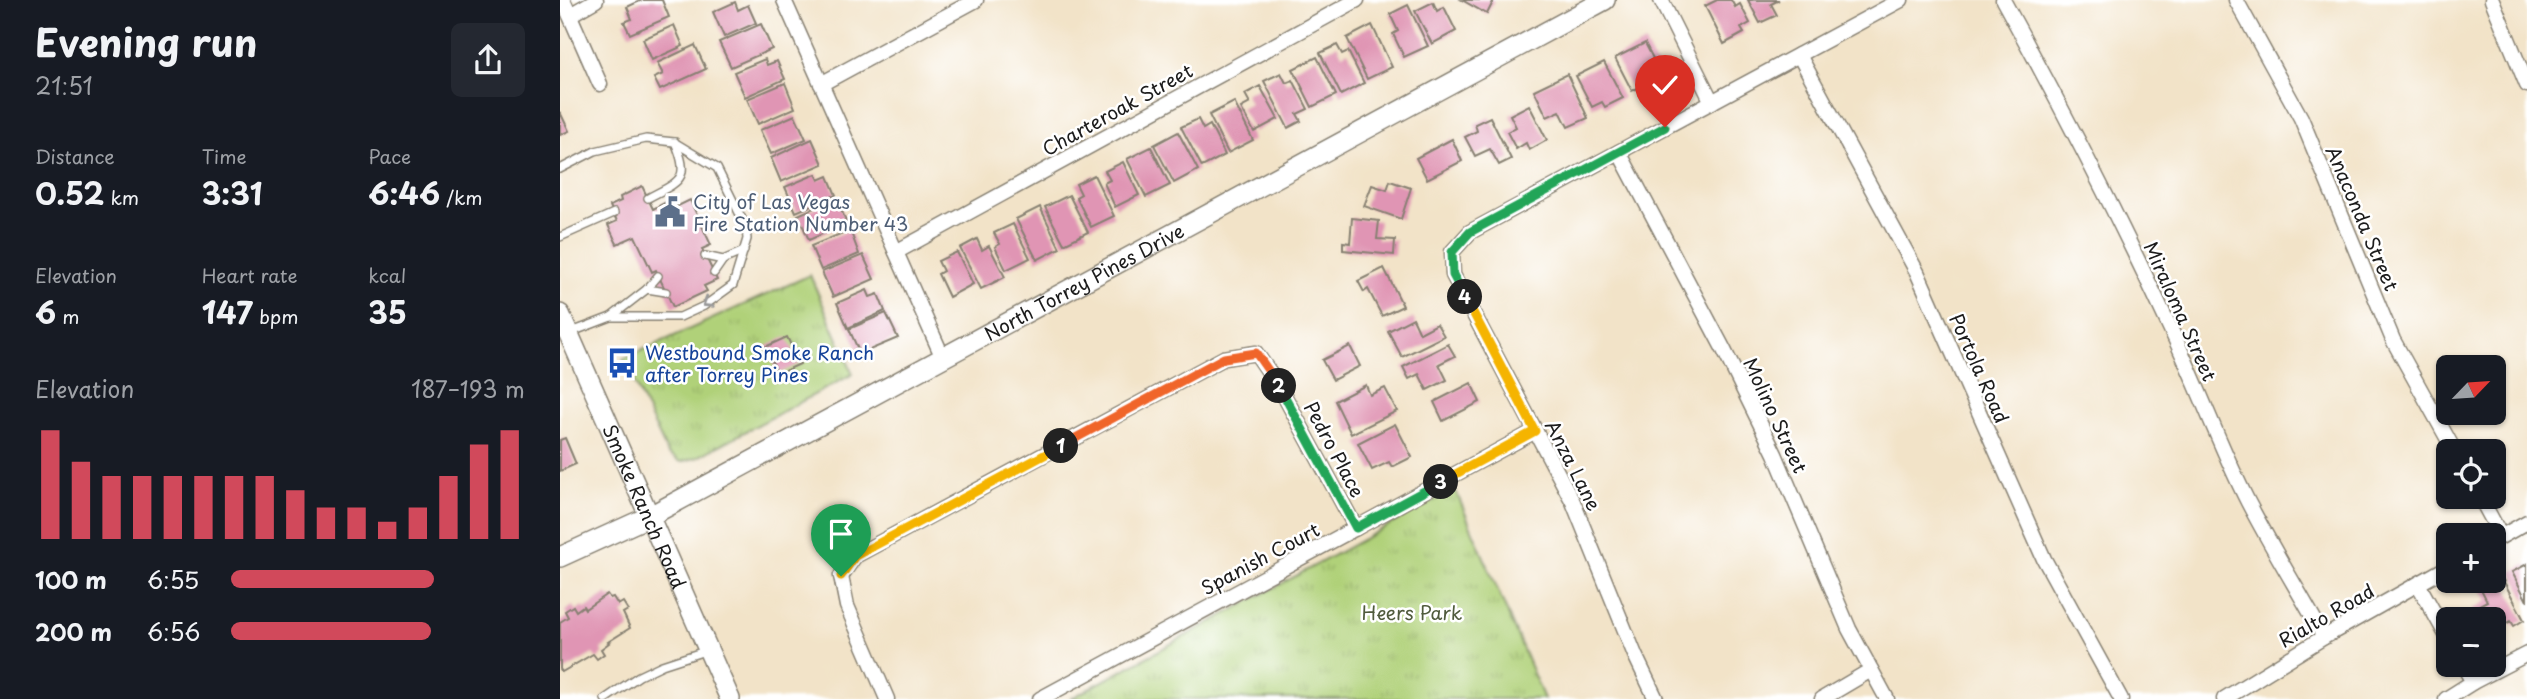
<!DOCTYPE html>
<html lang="en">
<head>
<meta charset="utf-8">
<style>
	:root { --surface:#171b24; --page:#242831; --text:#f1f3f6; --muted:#9ea1a6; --accent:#d1495b }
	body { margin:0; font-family:"Playpen Sans",sans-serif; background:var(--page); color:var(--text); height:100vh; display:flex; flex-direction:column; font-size:26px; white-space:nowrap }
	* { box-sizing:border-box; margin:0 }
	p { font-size:23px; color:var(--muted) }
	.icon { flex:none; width:38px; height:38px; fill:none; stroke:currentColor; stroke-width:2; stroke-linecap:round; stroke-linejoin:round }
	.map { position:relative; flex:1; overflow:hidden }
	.sheet { display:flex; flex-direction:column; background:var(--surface); width:560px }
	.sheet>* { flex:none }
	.needle { width:46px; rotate:65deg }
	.controls { position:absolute; left:1876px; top:355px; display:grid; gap:14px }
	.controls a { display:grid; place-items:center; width:70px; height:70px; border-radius:10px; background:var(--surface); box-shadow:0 2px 5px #0004; font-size:35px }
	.pin { position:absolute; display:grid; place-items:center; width:60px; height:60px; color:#fff; margin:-72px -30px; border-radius:50% 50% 50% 0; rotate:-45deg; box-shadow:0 0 7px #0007 }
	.pin .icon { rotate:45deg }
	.km { position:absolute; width:35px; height:35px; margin:-18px; border-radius:50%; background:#222; color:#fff; font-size:19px; line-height:35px; text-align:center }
	.round { display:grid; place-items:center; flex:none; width:74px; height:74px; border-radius:10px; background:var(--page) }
	.head { display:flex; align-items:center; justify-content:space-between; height:119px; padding:0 35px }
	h1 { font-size:38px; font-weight:700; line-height:52px }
	.stats { display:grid; grid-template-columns:repeat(3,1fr); gap:10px; height:119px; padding:7px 35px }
	.stats div { display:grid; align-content:center }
	.stats b { font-size:30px; font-weight:700 }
	.stats small { font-size:19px; font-weight:400 }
	.stats p { font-size:19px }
	.chart { height:196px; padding:14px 35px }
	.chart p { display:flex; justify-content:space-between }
	.chart svg { width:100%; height:126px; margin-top:7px; stroke:var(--accent); stroke-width:6 }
	ul { padding:0 35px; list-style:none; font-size:23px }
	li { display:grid; grid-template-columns:112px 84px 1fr; align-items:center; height:52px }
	li i { height:18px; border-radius:9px; background:var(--accent) }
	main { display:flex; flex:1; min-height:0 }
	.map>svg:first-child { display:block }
	.park { fill:url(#park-tufts); stroke:#66764a; stroke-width:2 }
	.building { fill:#e095b4 }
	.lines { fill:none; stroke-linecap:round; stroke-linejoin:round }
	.service-casing { stroke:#878072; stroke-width:10 }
	.minor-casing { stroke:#878072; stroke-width:17 }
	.secondary-casing { stroke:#878072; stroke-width:22 }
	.service { stroke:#fff; stroke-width:7 }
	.minor { stroke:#fff; stroke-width:14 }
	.secondary { stroke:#fff; stroke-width:19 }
	.oneway { stroke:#999 }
	.split-1-casing { stroke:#fff; stroke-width:14 }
	.split-2-casing { stroke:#fff; stroke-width:14 }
	.split-3-casing { stroke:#fff; stroke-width:14 }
	.split-4-casing { stroke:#fff; stroke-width:14 }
	.split-5-casing { stroke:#fff; stroke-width:14 }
	.split-1 { stroke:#f5b400; stroke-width:9 }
	.split-2 { stroke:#f0652b; stroke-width:9 }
	.split-3 { stroke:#22a559; stroke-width:9 }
	.split-4 { stroke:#f5b400; stroke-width:9 }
	.split-5 { stroke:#22a559; stroke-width:9 }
	.labels { text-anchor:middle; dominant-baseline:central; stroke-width:5; stroke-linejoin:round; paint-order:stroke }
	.street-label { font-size:19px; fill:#1c1c1c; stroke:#fff }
	.service-label { font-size:19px; fill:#4e5e75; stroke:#fff; text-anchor:start }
	.transit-label { font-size:19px; fill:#164399; stroke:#fff; text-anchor:start }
	.park-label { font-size:19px; fill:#505b3d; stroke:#fff }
</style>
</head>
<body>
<main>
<section class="sheet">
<div class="head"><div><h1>Evening run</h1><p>21:51</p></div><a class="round"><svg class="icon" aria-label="share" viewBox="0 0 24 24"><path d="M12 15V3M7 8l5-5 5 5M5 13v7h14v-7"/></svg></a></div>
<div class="stats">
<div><p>Distance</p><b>0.52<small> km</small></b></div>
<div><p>Time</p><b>3:31</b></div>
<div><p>Pace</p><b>6:46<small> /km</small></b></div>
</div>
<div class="stats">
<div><p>Elevation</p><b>6<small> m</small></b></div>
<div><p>Heart rate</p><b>147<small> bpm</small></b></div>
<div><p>kcal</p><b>35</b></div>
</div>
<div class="chart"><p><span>Elevation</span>187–193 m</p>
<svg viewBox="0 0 160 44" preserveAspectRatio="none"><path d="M5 44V6M15 44V17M25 44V22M35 44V22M45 44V22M55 44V22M65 44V22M75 44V22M85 44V27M95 44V33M105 44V33M115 44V38M125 44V33M135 44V22M145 44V11M155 44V6"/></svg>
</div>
<ul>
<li><b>100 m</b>6:55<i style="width:69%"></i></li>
<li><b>200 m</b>6:56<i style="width:68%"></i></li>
</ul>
</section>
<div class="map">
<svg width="1967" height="699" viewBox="0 0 1967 699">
	<defs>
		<pattern id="park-tufts" width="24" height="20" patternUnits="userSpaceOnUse" patternTransform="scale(1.75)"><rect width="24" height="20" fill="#b0d179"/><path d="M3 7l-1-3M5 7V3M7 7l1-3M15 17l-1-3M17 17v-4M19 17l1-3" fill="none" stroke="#97b368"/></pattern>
	</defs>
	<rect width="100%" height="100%" fill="#fff"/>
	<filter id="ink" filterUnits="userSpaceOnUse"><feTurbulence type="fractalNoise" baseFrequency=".0143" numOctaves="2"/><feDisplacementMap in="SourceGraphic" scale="14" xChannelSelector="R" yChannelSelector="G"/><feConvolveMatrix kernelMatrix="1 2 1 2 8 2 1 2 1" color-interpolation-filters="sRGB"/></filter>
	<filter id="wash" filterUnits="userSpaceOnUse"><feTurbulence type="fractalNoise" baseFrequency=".00686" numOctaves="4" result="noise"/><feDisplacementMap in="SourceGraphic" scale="28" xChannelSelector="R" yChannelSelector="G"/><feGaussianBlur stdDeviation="1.57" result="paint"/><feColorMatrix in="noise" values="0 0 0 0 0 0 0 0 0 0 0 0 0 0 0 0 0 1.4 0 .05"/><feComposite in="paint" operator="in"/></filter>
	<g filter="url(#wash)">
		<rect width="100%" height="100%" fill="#f2e3c8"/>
		<g class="park">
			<polygon points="250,275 293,374 136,458 121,462 108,454 63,359"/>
			<polygon points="895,489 984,699 510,699"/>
		</g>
		<g id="blocks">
			<g class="building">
				<polygon points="82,0 102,0 109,17 70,34 64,22 72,19 67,7"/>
				<polygon points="902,0 934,0 927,14"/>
				<polygon points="1157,0 1171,0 1175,7 1180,4 1190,23 1181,28 1184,33 1164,44 1145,6"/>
				<polygon points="1188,0 1219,0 1211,4 1217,15 1200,23"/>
				<polygon points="175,2 178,10 188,5 196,23 164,37 153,12"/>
				<polygon points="873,2 877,11 884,7 896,31 872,44 855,11"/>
				<polygon points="848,5 868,46 844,57 833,34 838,31 830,14"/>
				<polygon points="201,24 212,49 171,67 159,42"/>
				<polygon points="114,25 123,46 92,60 83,39"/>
				<polygon points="812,25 832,67 807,79 787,38"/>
				<polygon points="1085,43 1102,76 1072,91 1055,58"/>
				<polygon points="135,45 146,69 100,90 94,78 103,74 97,63"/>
				<polygon points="777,45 782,54 788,51 804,83 781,95 760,53"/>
				<polygon points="757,57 776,95 752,107 733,69"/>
				<polygon points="205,59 207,65 217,61 225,79 185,97 174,72"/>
				<polygon points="1044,62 1063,98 1045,107 1042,102 1032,107 1016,76"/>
				<polygon points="721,73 726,83 733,80 748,109 737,114 741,121 728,128 704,81"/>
				<polygon points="1007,74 1028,118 1008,127 1000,111 987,117 974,90"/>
				<polygon points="225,83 235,108 198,124 187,99"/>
				<polygon points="700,86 718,119 694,132 681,108 690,103 685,94"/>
				<polygon points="674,102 693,140 668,153 649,115"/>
				<polygon points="969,105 987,140 969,150 966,143 956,149 947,132 956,127 950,115"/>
				<polygon points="0,112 9,131 0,135"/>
				<polygon points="235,115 246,139 211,154 200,130"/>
				<polygon points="930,117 951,159 939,165 930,149 915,156 905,137 917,131 915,124"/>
				<polygon points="638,119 643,129 650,125 665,155 642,167 621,127"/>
				<polygon points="618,132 638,170 614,183 594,145"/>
				<polygon points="252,139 263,164 221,182 211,158"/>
				<polygon points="892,139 902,161 867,179 856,158"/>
				<polygon points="591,147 610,185 586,197 567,159"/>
				<polygon points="563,162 579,195 555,207 544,183 550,180 545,171"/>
				<polygon points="256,174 259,180 268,176 276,195 236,212 225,187"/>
				<polygon points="534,175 554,216 531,227 516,197 521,194 516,184"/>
				<polygon points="830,181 851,188 841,219 804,206 812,185 827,190"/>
				<polygon points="82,186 93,209 106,202 110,210 130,200 151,245 142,249 157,280 144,286 147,291 113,307 96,270 92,272 75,236 57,244 48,225 57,221 50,206 61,201 60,197"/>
				<polygon points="509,195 528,232 504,244 485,207"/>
				<polygon points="276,198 287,223 249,240 238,215"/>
				<polygon points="480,207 500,248 477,260 456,219"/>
				<polygon points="792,218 819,221 817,239 835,240 834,255 783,250 783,242 790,243"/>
				<polygon points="453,224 470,258 446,270 435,247 440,244 434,233"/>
				<polygon points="290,230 299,254 261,270 251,246"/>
				<polygon points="417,239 422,250 429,246 445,277 421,289 400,248"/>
				<polygon points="397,252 413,284 389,297 378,274 383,271 378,261"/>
				<polygon points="303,255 314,279 273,297 262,272"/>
				<polygon points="824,268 843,306 822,316 808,289 804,292 798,281"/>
				<polygon points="307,290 310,297 318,294 325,311 288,328 277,303"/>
				<polygon points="326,313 338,338 300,354 289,329"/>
				<polygon points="853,318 860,333 877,324 884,336 842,357 828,331"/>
				<polygon points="227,337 240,364 218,374 205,347"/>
				<polygon points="888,344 895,356 879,364 887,380 867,390 859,374 849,379 843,367"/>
				<polygon points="790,346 800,366 773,380 762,360"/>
				<polygon points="911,383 920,402 883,421 874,402"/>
				<polygon points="806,385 810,395 825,388 837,411 791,434 775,401"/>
				<polygon points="835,424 852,457 832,467 829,462 812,470 798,443"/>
				<polygon points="5,438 16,464 0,471 0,440"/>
				<polygon points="1967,564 1967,601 1952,572"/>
				<polygon points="1942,578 1964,620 1954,626 1951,621 1934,630 1934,620 1918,620 1912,609 1927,601 1921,589"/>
				<polygon points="47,594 50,598 53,597 58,605 63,602 68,610 63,613 70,628 48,642 49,643 41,649 44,654 37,659 33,654 2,672 0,669 0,622 8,617 5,611 13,606 16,611 23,606 25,609"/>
			</g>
		</g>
	</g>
	<g filter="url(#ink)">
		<use href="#blocks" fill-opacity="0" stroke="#878072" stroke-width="2"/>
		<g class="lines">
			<g class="service-casing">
				<g id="service">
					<polyline points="0,169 35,151 86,139 114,142 157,168 186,227 187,239 173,285 144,306 120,317 51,317"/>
					<path d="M88,198C120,181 131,180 115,142"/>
					<polyline points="0,237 54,213"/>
					<polyline points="145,256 163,260 184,251"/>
					<polyline points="154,273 163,260"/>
					<polyline points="87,289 106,292"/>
					<polyline points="9,333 51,317 87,289 98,276"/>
					<polyline points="45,699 79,676 102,665 148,650"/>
				</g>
			</g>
			<g class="minor-casing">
				<g id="minor">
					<polyline points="3,0 40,84"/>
					<polyline points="224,0 383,358"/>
					<polyline points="1101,0 1152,102"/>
					<path d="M1443,0C1503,109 1560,220 1612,332C1639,388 1660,447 1688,502C1712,548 1739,592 1764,637"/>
					<polyline points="1676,0 1741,118 1833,340 1895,452"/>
					<polyline points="1932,0 1967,85"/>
					<polyline points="10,15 36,0"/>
					<polyline points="1239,55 1357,272 1484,559 1561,699"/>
					<polyline points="261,84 416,0"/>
					<polyline points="1059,152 1164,350 1215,454 1289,629 1327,699"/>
					<polyline points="336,252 797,0"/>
					<polyline points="1920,497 1941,536"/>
					<polyline points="1935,540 1967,522"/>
					<polyline points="1858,584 1888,638"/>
					<polyline points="1903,665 1913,682"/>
					<polyline points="327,699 287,606 281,576 295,556 664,358 696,353 720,388 796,528"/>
					<polyline points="480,699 975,431"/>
					<polyline points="1096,699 1075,655 1013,502 893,275 892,252 910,232 1341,0"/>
					<polyline points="1262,699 1311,670"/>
					<polyline points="1664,699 1764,637 1888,567"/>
					<polyline points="1886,699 1913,682 1967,654"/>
				</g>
			</g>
			<g class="secondary-casing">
				<g id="secondary">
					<path id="s1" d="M0,314L170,699"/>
					<path id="s2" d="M0,557L90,516L1045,0"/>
				</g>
			</g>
			<use href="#service" class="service"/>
			<use href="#minor" class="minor"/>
			<use href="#secondary" class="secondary"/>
		</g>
		<defs><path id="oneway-chevron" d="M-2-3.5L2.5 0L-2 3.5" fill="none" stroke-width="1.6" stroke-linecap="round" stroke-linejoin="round" transform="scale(1.75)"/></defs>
		<use class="oneway" href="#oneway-chevron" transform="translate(147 303) rotate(148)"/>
	</g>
	<g class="lines" filter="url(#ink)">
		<g class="split-1-casing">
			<polyline id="split-1" points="281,576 295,556 501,446"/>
		</g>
		<g class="split-2-casing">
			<polyline id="split-2" points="501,446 664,358 696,353 719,386"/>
		</g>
		<g class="split-3-casing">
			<polyline id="split-3" points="719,386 796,528 881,482"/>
		</g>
		<g class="split-4-casing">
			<polyline id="split-4" points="881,482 975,431 905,297"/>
		</g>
		<g class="split-5-casing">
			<polyline id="split-5" points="905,297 893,275 892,252 910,232 1105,127"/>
		</g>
		<use href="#split-1" class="split-1"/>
		<use href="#split-2" class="split-2"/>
		<use href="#split-3" class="split-3"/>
		<use href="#split-4" class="split-4"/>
		<use href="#split-5" class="split-5"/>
	</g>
	<defs>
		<g id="civic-bare" transform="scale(2.415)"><path d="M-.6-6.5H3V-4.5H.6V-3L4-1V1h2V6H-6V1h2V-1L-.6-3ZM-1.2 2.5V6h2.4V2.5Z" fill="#5c6f8a" stroke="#fff" stroke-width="2.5" paint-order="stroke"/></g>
		<g id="bus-bare" transform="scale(2.415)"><path d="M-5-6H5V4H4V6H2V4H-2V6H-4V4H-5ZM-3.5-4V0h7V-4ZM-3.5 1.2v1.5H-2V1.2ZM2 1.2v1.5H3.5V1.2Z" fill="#1a4fb4" stroke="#fff" stroke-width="2.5" paint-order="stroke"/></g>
	</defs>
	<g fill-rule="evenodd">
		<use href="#civic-bare" x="110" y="212"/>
		<use href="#bus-bare" x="62" y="363"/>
	</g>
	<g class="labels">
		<g class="street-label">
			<text transform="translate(557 109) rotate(-29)">Charteroak Street</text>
			<text transform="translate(1803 218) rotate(67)">Anaconda Street</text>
			<text stroke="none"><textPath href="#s2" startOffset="592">North Torrey Pines Drive</textPath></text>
			<text transform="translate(1621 311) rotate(66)">Miraloma Street</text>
			<text transform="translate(1420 368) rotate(66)">Portola Road</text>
			<text transform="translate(1216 415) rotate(65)">Molino Street</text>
			<text transform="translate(775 449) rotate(62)">Pedro Place</text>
			<text transform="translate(1014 465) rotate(63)">Anza Lane</text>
			<text stroke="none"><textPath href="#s1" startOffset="210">Smoke Ranch Road</textPath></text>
			<text transform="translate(700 558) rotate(-28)">Spanish Court</text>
			<text transform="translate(1766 615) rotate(-30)">Rialto Road</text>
		</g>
		<g class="service-label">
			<text x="133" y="201">City of Las Vegas<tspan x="133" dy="22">Fire Station Number 43</tspan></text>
		</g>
		<g class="transit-label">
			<text x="85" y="352">Westbound Smoke Ranch<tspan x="85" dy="22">after Torrey Pines</tspan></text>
		</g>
		<g class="park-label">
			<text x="852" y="612">Heers Park</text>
		</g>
	</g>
</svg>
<div class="controls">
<a><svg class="needle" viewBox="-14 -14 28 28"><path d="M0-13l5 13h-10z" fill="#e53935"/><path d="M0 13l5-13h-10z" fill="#9ea1a6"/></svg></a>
<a><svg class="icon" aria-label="locate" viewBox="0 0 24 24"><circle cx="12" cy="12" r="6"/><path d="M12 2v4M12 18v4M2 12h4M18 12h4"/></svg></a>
<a>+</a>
<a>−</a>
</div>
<div class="pin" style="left:281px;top:576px;background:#1e9e55"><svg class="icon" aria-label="arrive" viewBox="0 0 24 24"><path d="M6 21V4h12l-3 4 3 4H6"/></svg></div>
<div class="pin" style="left:1105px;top:127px;background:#d93025"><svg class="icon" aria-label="check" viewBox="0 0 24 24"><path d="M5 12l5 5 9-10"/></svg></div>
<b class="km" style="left:501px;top:446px">1</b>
<b class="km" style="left:719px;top:386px">2</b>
<b class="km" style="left:881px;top:482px">3</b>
<b class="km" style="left:905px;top:297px">4</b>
</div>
</main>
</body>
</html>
